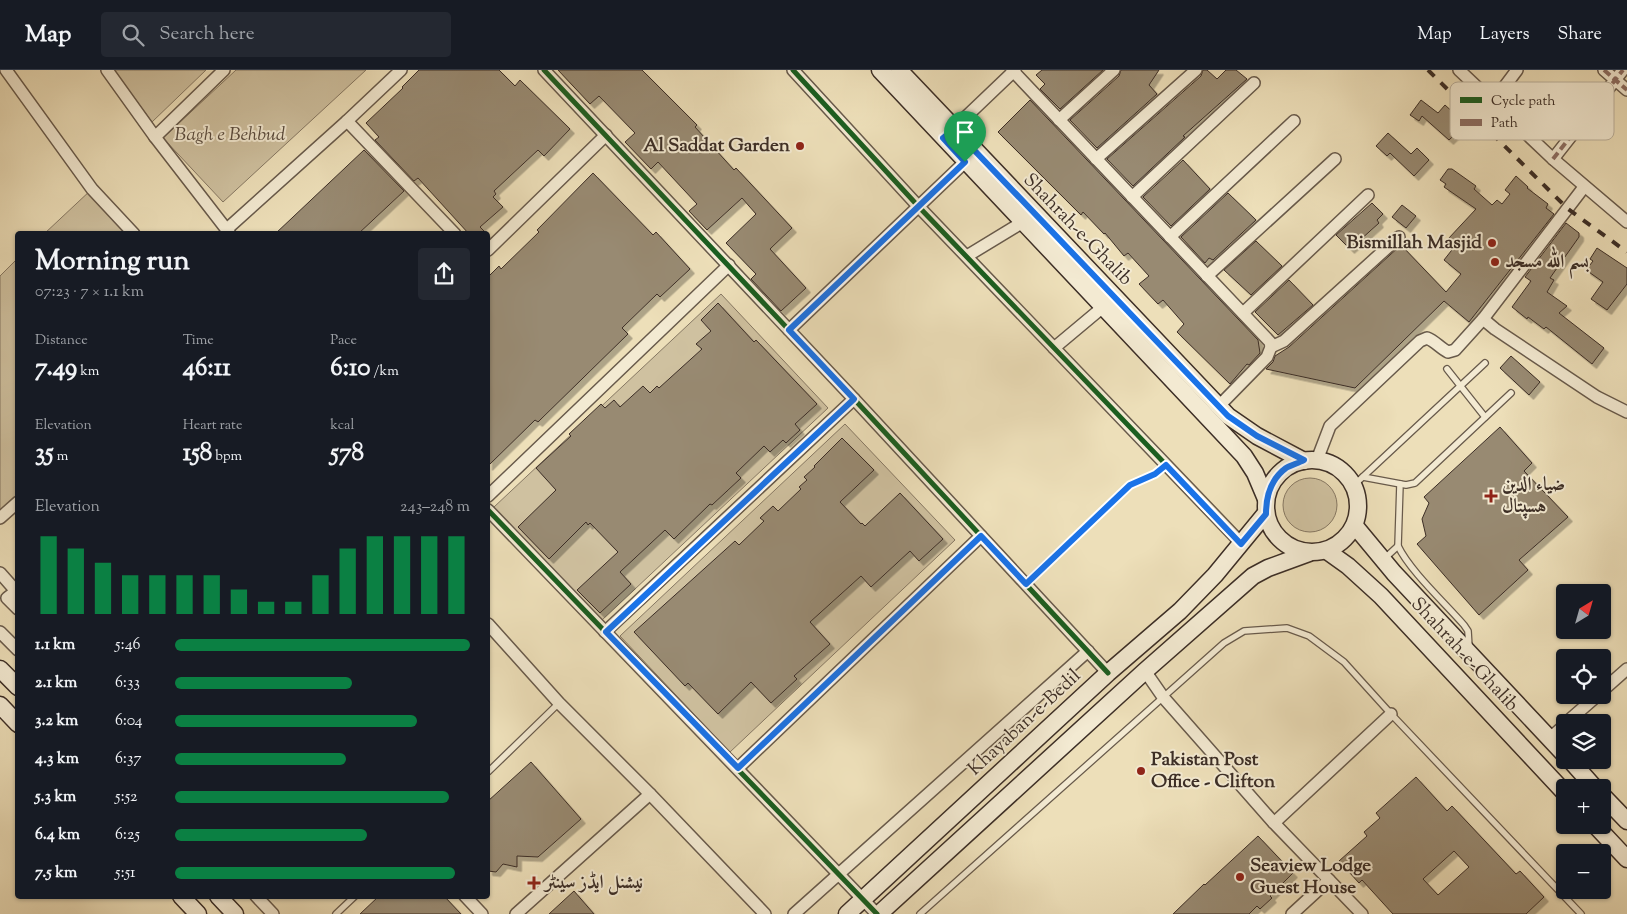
<!DOCTYPE html>
<html lang="en">
<head>
<meta charset="utf-8">
<style>
	:root { --surface:#171b24; --page:#242831; --text:#f1f3f6; --muted:#9ea1a6; --line:#363941; --accent:#0b8043 }
	body { margin:0; font-family:"Sorts Mill Goudy",Amiri,serif; background:var(--page); color:var(--text); height:100vh; display:flex; flex-direction:column; font-size:19px; white-space:nowrap }
	* { box-sizing:border-box; margin:0 }
	p { font-size:16px; color:var(--muted) }
	.icon { flex:none; width:28px; height:28px; fill:none; stroke:currentColor; stroke-width:2; stroke-linecap:round; stroke-linejoin:round }
	.map { position:relative; flex:1; overflow:hidden }
	.drawer { position:absolute; left:15px; top:161px; width:475px; height:668px; display:flex; flex-direction:column; background:var(--surface); border-radius:5px; box-shadow:0 1px 4px #0004 }
	.drawer>* { flex:none }
	.needle { width:32px; rotate:37deg }
	.tools { position:absolute; left:1556px; top:514px; display:grid; gap:10px }
	.tools a { display:grid; place-items:center; width:55px; height:55px; border-radius:5px; background:var(--surface); box-shadow:0 1px 4px #0004; font-size:25px }
	.pin { position:absolute; display:grid; place-items:center; width:42px; height:42px; color:#fff; margin:-51px -21px; border-radius:50% 50% 50% 0; rotate:-45deg; box-shadow:0 0 5px #0007 }
	.pin .icon { rotate:45deg }
	.round { display:grid; place-items:center; flex:none; width:52px; height:52px; border-radius:5px; background:var(--page) }
	.overview { display:flex; align-items:center; justify-content:space-between; height:85px; padding:0 20px }
	h1 { font-size:28px; font-weight:700; line-height:38px }
	.metrics { display:grid; grid-template-columns:repeat(3,1fr); gap:8px; height:85px; padding:5px 20px }
	.metrics div { display:grid; align-content:center }
	.metrics b { font-size:25px; font-weight:700 }
	.metrics small { font-size:14px; font-weight:400 }
	.metrics p { font-size:14px }
	.chart { height:140px; padding:10px 20px }
	.chart p { display:flex; justify-content:space-between }
	.chart svg { width:100%; height:90px; margin-top:5px; stroke:var(--accent); stroke-width:6 }
	ul { padding:0 20px; list-style:none; font-size:16px }
	li { display:grid; grid-template-columns:80px 60px 1fr; align-items:center; height:38px }
	li i { height:12px; border-radius:6px; background:var(--accent) }
	header { display:flex; align-items:center; gap:30px; box-sizing:border-box; height:70px; padding:0 25px; background:var(--surface); border-bottom:1px solid var(--line) }
	header strong { font-size:24px }
	nav { display:flex; gap:28px; margin-inline-start:auto; font-size:18px }
	.search { width:350px; height:45px; background:var(--page); display:flex; align-items:center; gap:12px; box-sizing:border-box; padding:0 18px; border-radius:5px; color:var(--muted); font-size:19px }
	.map>svg:first-child { display:block }
	.green { fill:#cfc1a0; stroke:#867863 }
	.building { fill:#988a72; stroke:#3c2e26; fill-rule:evenodd; filter:url(#shadow) }
	.lines { fill:none; stroke-linecap:round; stroke-linejoin:round }
	.service-casing { stroke:#685a4b; stroke-width:8 }
	.minor-casing { stroke:#685a4b; stroke-width:14 }
	.secondary-casing { stroke:#3c2e26; stroke-width:19 }
	.service { stroke:#f3ead2; stroke-width:5.5 }
	.minor { stroke:#f3ead2; stroke-width:11 }
	.secondary { stroke:#f3ead2; stroke-width:16 }
	.rail { stroke:#3c2e26; stroke-width:4; stroke-dasharray:9 9; stroke-linecap:butt }
	.quiet { stroke:#8d6e63; stroke-width:4; stroke-dasharray:8 4; stroke-linecap:butt }
	.cycleway-casing { stroke:#f3ead2; stroke-width:8 }
	.cycleway { stroke:#1b5e20; stroke-width:5 }
	.route-casing { stroke:#fff; stroke-width:10 }
	.route { stroke:#1a73e8; stroke-width:6 }
	.poi-dot { fill:#8f2418; stroke:#f3ead2; stroke-width:2 }
	.labels { text-anchor:middle; dominant-baseline:central; stroke-width:4; stroke-linejoin:round; paint-order:stroke }
	.park-label { font-size:19px; font-style:italic; fill:#594b3e; stroke:#f3ead2 }
	.poi-label { font-size:19px; font-weight:bold; fill:#3c2e26; stroke:#f3ead2; text-anchor:start }
	.street-label { font-size:19px; fill:#3c2e26; stroke:#f3ead2 }
	.key { fill:#f3ead2; stroke:#bcb29e; stroke-width:1 }
	.key-label { font-size:14px; fill:#3c2e26 }
</style>
</head>
<body>
<header>
<strong>Map</strong>
<div class="search"><svg class="icon" aria-label="search" viewBox="0 0 24 24"><circle cx="10" cy="10" r="6"/><path d="M15 15l6 6"/></svg>Search here</div>
<nav><a>Map</a><a>Layers</a><a>Share</a></nav>
</header>
<div class="map">
<svg width="1627" height="844" viewBox="0 0 1627 844">
	<defs>
		<filter id="shadow"><feDropShadow dx="4.5" dy="4.5" stdDeviation="0" flood-color="#0004"/></filter>
	</defs>
	<rect width="100%" height="100%" fill="#eddfb9"/>
	<filter id="stains"><feTurbulence type="fractalNoise" baseFrequency=".004" numOctaves="4"/><feColorMatrix values="0 0 0 0 .2 0 0 0 0 .09 0 0 0 0 .02 0 0 0 .5 -.17"/></filter>
	<radialGradient id="worn" r=".72"><stop offset=".6" stop-color="#630" stop-opacity="0"/><stop offset="1" stop-color="#630" stop-opacity=".3"/></radialGradient>
	<g class="green">
		<polygon points="114,0 206,0 152,52"/>
		<polygon points="236,0 366,0 223,132 163,68"/>
		<polygon points="92,119 134,164 44,164"/>
		<polygon points="17,189 17,432 0,448 0,206"/>
		<polygon points="721,224 828,338 602,550 494,437"/>
		<polygon points="845,354 955,470 730,682 620,566"/>
		<circle cx="1310" cy="435" r="27"/>
	</g>
	<g class="building">
		<polygon points="419,0 499,0 515,16 520,10 570,59 544,86 538,80 494,121 496,124 493,127 503,137 480,157 487,164 469,164 418,108 414,111 375,70 379,67 366,53 403,18 402,17"/>
		<polygon points="558,0 642,0 697,55 695,57 734,100 736,98 792,158 770,179 806,218 781,241 751,209 756,204 726,173 756,144 742,128 707,160 689,141 697,134 658,92 651,99 625,72 635,63 599,26 590,34"/>
		<polygon points="1042,0 1103,0 1060,39 1040,19 1045,14 1036,5"/>
		<polygon points="1121,0 1159,0 1149,15 1157,24 1097,78 1070,50 1119,6"/>
		<polygon points="1203,0 1207,0 1217,9 1226,0 1236,0 1247,9 1183,66 1185,67 1133,116 1107,89 1201,6"/>
		<polygon points="1030,30 1258,270 1260,283 1249,295 1247,294 1230,314 1177,262 1184,254 1163,230 1158,234 1139,214 1149,206 1128,183 1124,186 1105,163 1104,164 1083,142 1081,145 998,62"/>
		<polygon points="1421,30 1438,43 1445,35 1466,54 1449,70 1422,46 1419,51 1410,45"/>
		<polygon points="1388,63 1411,84 1417,78 1429,90 1414,106 1390,83 1387,86 1376,76"/>
		<polygon points="364,80 404,121 358,164 275,164"/>
		<polygon points="1183,90 1210,119 1171,156 1143,127"/>
		<polygon points="1448,99 1452,99 1476,116 1474,119 1492,135 1497,130 1502,134 1510,124 1505,120 1516,106 1528,117 1527,118 1548,134 1546,138 1554,144 1469,252 1444,231 1355,318 1266,299 1273,292 1275,286 1289,277 1401,175 1446,222 1461,204 1444,190 1455,176 1448,169 1476,139 1444,117 1446,114 1440,110"/>
		<polygon points="593,103 653,165 656,162 690,199 660,227 657,224 622,258 628,264 538,352 535,350 488,396 488,207 499,196 501,199 539,162 537,160"/>
		<polygon points="1228,123 1256,150 1213,190 1209,188 1205,193 1181,167"/>
		<polygon points="1372,133 1383,144 1377,150 1379,153 1350,179 1336,165"/>
		<polygon points="1402,135 1416,146 1406,158 1392,147"/>
		<polygon points="1566,153 1579,163 1579,167 1550,208 1554,210 1547,222 1567,236 1559,243 1604,278 1592,294 1546,257 1544,259 1528,247 1527,249 1512,237 1531,211 1525,207"/>
		<polygon points="1256,171 1282,196 1251,225 1224,200"/>
		<polygon points="1597,178 1627,198 1627,214 1607,240 1591,229 1603,212 1586,200 1593,191 1590,189"/>
		<polygon points="1289,210 1313,235 1278,265 1255,242"/>
		<polygon points="718,233 754,272 756,270 817,334 795,354 800,360 786,373 783,370 770,382 764,376 736,403 741,408 712,435 710,434 674,469 665,460 620,502 631,514 600,543 577,520 618,482 590,453 588,455 586,452 549,489 518,457 556,420 536,398 571,366 569,364 601,334 605,338 614,330 620,337 643,316 650,323 657,316 659,318 702,279 696,274 711,261 701,250"/>
		<polygon points="1511,286 1540,312 1529,325 1500,298"/>
		<polygon points="1500,357 1532,393 1524,401 1568,447 1519,490 1528,500 1479,545 1417,474 1426,466 1422,449 1429,433 1424,427"/>
		<polygon points="842,368 874,400 840,432 861,454 862,453 865,456 900,423 943,469 919,491 910,481 871,517 861,506 810,552 830,574 794,606 797,609 771,633 751,612 718,644 688,613 685,616 634,562 735,471 739,475 764,451 760,448 773,436 778,441 801,419 799,417 807,410 804,407 815,397 814,396"/>
		<polygon points="531,692 581,749 538,787 517,786 517,797 503,794 496,802 488,801 488,731"/>
		<path d="M1416,707L1447,741L1452,736L1516,804L1520,801L1544,827L1526,844H1393L1362,810L1359,813L1339,791L1367,766L1364,762L1380,748L1376,743ZM1454,781L1469,797L1438,825L1423,809Z"/>
		<polygon points="1258,766 1293,803 1270,826 1272,828 1260,839 1257,836 1249,844 1173,844 1204,814 1205,815"/>
		<polygon points="574,821 594,844 549,844"/>
		<polygon points="379,826 444,826 461,844 360,844"/>
	</g>
	<g class="lines">
		<g class="service-casing">
			<g id="service">
				<polyline points="1447,299 1485,347"/>
				<polyline points="1363,407 1406,415 1415,413 1511,323"/>
				<path d="M1400,414L1398,476C1410,501 1445,533 1464,555L1468,561L1469,577"/>
				<polyline points="1353,416 1485,293"/>
				<polyline points="1385,488 1398,476"/>
				<polyline points="1025,514 1130,415 1155,404 1166,395"/>
				<polyline points="488,702 559,633"/>
				<polyline points="336,844 355,826"/>
				<polyline points="920,844 1224,573 1244,561 1287,558 1309,566 1344,592 1391,644 1581,844"/>
			</g>
		</g>
		<g class="minor-casing">
			<g id="minor">
				<polyline points="6,0 92,119 134,164"/>
				<polyline points="107,0 155,67 230,164"/>
				<polyline points="544,0 854,329 1108,603"/>
				<polyline points="793,0 918,136 1241,473"/>
				<polyline points="1012,0 1270,272 1271,277 1267,287 1218,337"/>
				<polyline points="1459,0 1553,89 1627,152"/>
				<polyline points="1604,0 1627,20"/>
				<polyline points="1493,32 1517,0"/>
				<polyline points="1059,50 1114,0"/>
				<polyline points="347,51 455,164"/>
				<polyline points="949,63 1015,0"/>
				<polyline points="155,67 224,0"/>
				<polyline points="1096,89 1196,0"/>
				<polyline points="1553,89 1623,0"/>
				<polyline points="1132,127 1254,13"/>
				<polyline points="227,159 347,51 401,0"/>
				<polyline points="1170,167 1294,51"/>
				<polyline points="488,180 606,65"/>
				<polyline points="967,186 1023,152"/>
				<polyline points="1207,206 1335,89"/>
				<polyline points="1243,243 1368,125"/>
				<polyline points="1483,249 1584,117"/>
				<polyline points="789,260 965,92"/>
				<polyline points="1271,277 1284,271 1399,167"/>
				<polyline points="1054,278 1103,237"/>
				<path d="M1317,390L1330,356L1420,271L1427,268C1435,271 1440,278 1448,282L1455,280L1483,249L1495,259L1597,327L1627,342"/>
				<polyline points="488,426 729,195"/>
				<polyline points="488,440 877,844"/>
				<polyline points="0,448 18,432"/>
				<polyline points="0,503 16,521 7,528 18,539"/>
				<polyline points="488,554 559,633 650,724 765,844"/>
				<polyline points="0,562 18,580"/>
				<polyline points="605,562 854,329"/>
				<polyline points="1145,601 1163,627 1274,753 1362,844"/>
				<polyline points="1602,621 1627,599"/>
				<polyline points="1567,652 1598,625"/>
				<polyline points="1549,669 1565,655"/>
				<polyline points="738,698 981,466"/>
				<polyline points="1274,753 1391,644"/>
				<polyline points="256,826 273,844"/>
				<polyline points="465,826 482,844"/>
				<polyline points="516,844 650,724"/>
				<polyline points="794,844 1088,581"/>
				<polyline points="1292,844 1329,810"/>
			</g>
		</g>
		<g class="secondary-casing">
			<g id="secondary">
				<polyline points="880,0 1244,386 1255,403 1266,429"/>
				<polyline points="899,0 1228,346 1257,366 1304,391"/>
				<circle cx="1312" cy="436" r="46"/>
				<polyline points="1355,456 1394,503 1565,685"/>
				<polyline points="1327,481 1348,496 1381,526 1565,723"/>
				<polyline points="0,599 18,617"/>
				<polyline points="0,635 18,654"/>
				<polyline points="1570,690 1595,718"/>
				<polyline points="1602,725 1627,751"/>
				<polyline points="1595,755 1627,789"/>
				<polyline points="181,826 198,844"/>
				<polyline points="218,826 235,844"/>
				<polyline points="847,844 1108,603 1180,541 1215,505 1266,443"/>
				<polyline points="879,844 1145,601 1253,506 1268,498 1309,483"/>
			</g>
		</g>
		<use href="#service" class="service"/>
		<use href="#minor" class="minor"/>
		<use href="#secondary" class="secondary"/>
		<polyline class="rail" points="1428,0 1568,139 1627,182"/>
		<g class="quiet">
			<polyline points="1604,0 1627,20"/>
			<polyline points="1553,89 1623,0"/>
		</g>
		<g class="cycleway-casing">
			<g id="cycleway">
				<polyline points="544,0 854,329 1108,603"/>
				<polyline points="793,0 918,136 1241,473"/>
				<polyline points="488,440 877,844"/>
			</g>
		</g>
		<use href="#cycleway" class="cycleway"/>
	</g>
	<g class="lines">
		<g class="route-casing">
			<path id="route" d="M954,59L1228,346L1257,366L1304,390C1299,393 1291,395 1286,398C1271,409 1266,426 1266,444L1241,474L1166,395L1155,404L1130,415L1026,514L981,466L738,698L606,562L854,329L789,260L965,92L943,68Z"/>
		</g>
		<use href="#route" class="route"/>
	</g>
	<g class="poi-dot">
		<circle cx="800" cy="76" r="5"/>
		<circle cx="1492" cy="173" r="5"/>
		<circle cx="1495" cy="192" r="5"/>
		<path d="M1488.5 418.5h5v5h5v5h-5v5h-5v-5h-5v-5h5z"/>
		<circle cx="1141" cy="701" r="5"/>
		<circle cx="1240" cy="807" r="5"/>
		<path d="M531.5 805.5h5v5h5v5h-5v5h-5v-5h-5v-5h5z"/>
	</g>
	<g class="labels">
		<g class="park-label">
			<text x="230" y="65">Bagh e Behbud</text>
		</g>
		<g class="poi-label">
			<text x="790" y="76" text-anchor="end">Al Saddat Garden</text>
			<text x="1482" y="173" text-anchor="end">Bismillah Masjid</text>
			<text x="1505" y="192">بسم اللہ مسجد</text>
			<text x="1502" y="415">ضیاء الدین<tspan x="1502" dy="22">ہسپتال</tspan></text>
			<text x="1151" y="690">Pakistan Post<tspan x="1151" dy="22">Office - Clifton</tspan></text>
			<text x="1250" y="796">Seaview Lodge<tspan x="1250" dy="22">Guest House</tspan></text>
			<text x="545" y="813">نیشنل ایڈز سینٹر</text>
		</g>
		<g class="street-label">
			<text transform="translate(1077 160) rotate(46)">Shahrah-e-Ghalib</text>
			<text transform="translate(1464 585) rotate(47)">Shahrah-e-Ghalib</text>
			<text transform="translate(1025 653) rotate(-43)">Khayaban-e-Bedil</text>
		</g>
	</g>
	<rect x="1450" y="12" width="164" height="58" rx="8" class="key"/>
	<rect x="1460" y="27" width="22" height="6" fill="#1b5e20"/>
	<rect x="1460" y="49" width="22" height="7" fill="#8d6e63"/>
	<g class="key-label">
		<text x="1491" y="35">Cycle path</text>
		<text x="1491" y="57">Path</text>
	</g>
	<rect width="100%" height="100%" filter="url(#stains)"/>
	<rect width="100%" height="100%" fill="url(#worn)"/>
</svg>
<div class="tools">
<a><svg class="needle" viewBox="-14 -14 28 28"><path d="M0-13l5 13h-10z" fill="#e53935"/><path d="M0 13l5-13h-10z" fill="#9ea1a6"/></svg></a>
<a><svg class="icon" aria-label="locate" viewBox="0 0 24 24"><circle cx="12" cy="12" r="6"/><path d="M12 2v4M12 18v4M2 12h4M18 12h4"/></svg></a>
<a><svg class="icon" aria-label="layers" viewBox="0 0 24 24"><path d="M12 4l9 5-9 5-9-5zM3 14l9 5 9-5"/></svg></a>
<a>+</a>
<a>−</a>
</div>
<div class="pin" style="left:965px;top:92px;background:#1e9e55"><svg class="icon" aria-label="arrive" viewBox="0 0 24 24"><path d="M6 21V4h12l-3 4 3 4H6"/></svg></div>
<section class="drawer">
<div class="overview"><div><h1>Morning run</h1><p>07:23 · 7 × 1.1 km</p></div><a class="round"><svg class="icon" aria-label="share" viewBox="0 0 24 24"><path d="M12 15V3M7 8l5-5 5 5M5 13v7h14v-7"/></svg></a></div>
<div class="metrics">
<div><p>Distance</p><b>7.49<small> km</small></b></div>
<div><p>Time</p><b>46:11</b></div>
<div><p>Pace</p><b>6:10<small> /km</small></b></div>
</div>
<div class="metrics">
<div><p>Elevation</p><b>35<small> m</small></b></div>
<div><p>Heart rate</p><b>158<small> bpm</small></b></div>
<div><p>kcal</p><b>578</b></div>
</div>
<div class="chart"><p><span>Elevation</span>243–248 m</p>
<svg viewBox="0 0 160 44" preserveAspectRatio="none"><path d="M5 44V6M15 44V12M25 44V19M35 44V25M45 44V25M55 44V25M65 44V25M75 44V32M85 44V38M95 44V38M105 44V25M115 44V12M125 44V6M135 44V6M145 44V6M155 44V6"/></svg>
</div>
<ul>
<li><b>1.1 km</b>5:46<i style="width:100%"></i></li>
<li><b>2.1 km</b>6:33<i style="width:60%"></i></li>
<li><b>3.2 km</b>6:04<i style="width:82%"></i></li>
<li><b>4.3 km</b>6:37<i style="width:58%"></i></li>
<li><b>5.3 km</b>5:52<i style="width:93%"></i></li>
<li><b>6.4 km</b>6:25<i style="width:65%"></i></li>
<li><b>7.5 km</b>5:51<i style="width:95%"></i></li>
</ul>
</section>
</div>
</body>
</html>
